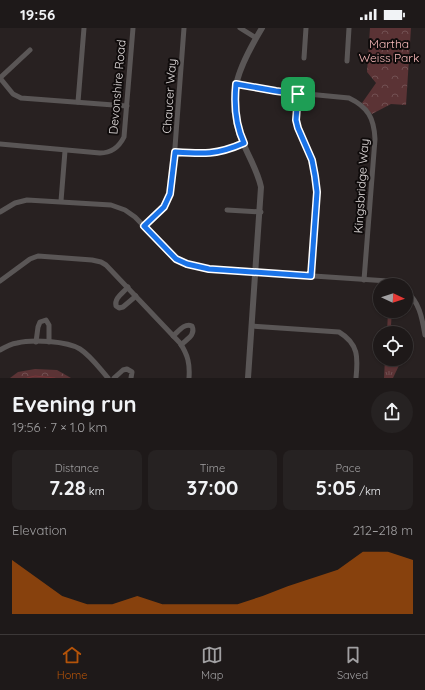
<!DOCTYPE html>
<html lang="en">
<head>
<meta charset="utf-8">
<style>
	:root { --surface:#1e1919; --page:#262222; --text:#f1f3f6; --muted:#a1a0a2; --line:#3c3838; --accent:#b45309 }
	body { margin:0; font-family:Quicksand,sans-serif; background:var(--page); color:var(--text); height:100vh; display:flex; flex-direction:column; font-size:15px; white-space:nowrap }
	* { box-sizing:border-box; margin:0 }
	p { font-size:13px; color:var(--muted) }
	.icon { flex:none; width:22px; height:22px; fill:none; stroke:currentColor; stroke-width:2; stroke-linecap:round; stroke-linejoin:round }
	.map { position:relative; height:350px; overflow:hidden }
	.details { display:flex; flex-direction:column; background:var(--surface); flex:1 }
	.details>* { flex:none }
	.needle { width:26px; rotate:94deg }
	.controls { position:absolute; left:373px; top:250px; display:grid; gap:8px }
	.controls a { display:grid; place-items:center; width:40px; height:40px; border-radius:50%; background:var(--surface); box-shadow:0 1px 3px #0004,0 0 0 1px var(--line); font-size:20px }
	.pin { position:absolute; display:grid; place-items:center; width:34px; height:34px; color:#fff; margin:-17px; border-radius:8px; box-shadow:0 2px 6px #0006 }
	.round { display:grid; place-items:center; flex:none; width:42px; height:42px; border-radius:21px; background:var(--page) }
	.headline { display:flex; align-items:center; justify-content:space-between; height:68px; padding:0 12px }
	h1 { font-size:22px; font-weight:800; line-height:30px }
	.stats { display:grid; grid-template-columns:repeat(3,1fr); gap:6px; height:68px; padding:4px 12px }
	.stats div { display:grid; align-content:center; border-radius:8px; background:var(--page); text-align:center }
	.stats b { font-size:20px; font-weight:800 }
	.stats small { font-size:11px; font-weight:400 }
	.stats p { font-size:11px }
	.chart { height:112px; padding:8px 12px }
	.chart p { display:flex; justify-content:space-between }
	.chart svg { width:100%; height:72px; margin-top:4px; fill:var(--accent); opacity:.7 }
	.status { display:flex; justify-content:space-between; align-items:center; height:28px; padding:0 20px; background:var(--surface); direction:ltr }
	.status svg { height:11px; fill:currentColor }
	.menu { display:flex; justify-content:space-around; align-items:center; height:56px; border-top:1px solid var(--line); background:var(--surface); font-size:11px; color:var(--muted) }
	.menu a { display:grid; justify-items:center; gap:2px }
	.menu .selected { color:var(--accent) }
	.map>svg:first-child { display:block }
	.grass { fill:url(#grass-tufts) }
	.park { fill:url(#park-crowns) }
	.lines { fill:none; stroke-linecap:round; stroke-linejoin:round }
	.stream { stroke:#78363a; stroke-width:1 }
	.minor { stroke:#5a5656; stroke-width:5 }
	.tertiary { stroke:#5a5656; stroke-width:6 }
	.route-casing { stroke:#fff; stroke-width:8 }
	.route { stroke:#1a73e8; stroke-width:5 }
	.labels { text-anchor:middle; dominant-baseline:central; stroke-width:4; stroke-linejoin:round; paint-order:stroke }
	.park-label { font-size:12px; fill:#fcbdbd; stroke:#0f0b0b }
	.street-label { font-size:12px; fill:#e2dddd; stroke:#0f0b0b }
</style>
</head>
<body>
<div class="status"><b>19:56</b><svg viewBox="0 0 49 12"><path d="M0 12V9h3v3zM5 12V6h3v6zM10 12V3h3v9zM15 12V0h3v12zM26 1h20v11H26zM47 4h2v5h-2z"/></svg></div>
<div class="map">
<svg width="425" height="350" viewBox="0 0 425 350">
	<defs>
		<pattern id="grass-tufts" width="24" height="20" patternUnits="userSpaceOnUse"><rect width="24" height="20" fill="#5b3335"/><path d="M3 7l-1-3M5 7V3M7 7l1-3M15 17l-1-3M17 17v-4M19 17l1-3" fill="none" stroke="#725052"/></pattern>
		<pattern id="park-crowns" width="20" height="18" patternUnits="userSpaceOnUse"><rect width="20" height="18" fill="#5b3335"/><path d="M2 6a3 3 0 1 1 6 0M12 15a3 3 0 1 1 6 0" fill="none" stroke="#725052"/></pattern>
	</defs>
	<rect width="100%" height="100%" fill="#282121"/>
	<g class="grass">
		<polygon points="388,283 392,283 391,297 398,298 399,305 387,305"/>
		<polygon points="385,331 402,331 393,350 384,350"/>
	</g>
	<g class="park">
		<polygon points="370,0 411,0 406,77 391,76 372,86 362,75 376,55 367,44"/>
		<polygon points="35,341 57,342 71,350 10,350 18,344"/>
	</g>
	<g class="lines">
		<polyline class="stream" points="27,350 35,348 55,350"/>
		<g class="minor">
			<polyline points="240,0 256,10"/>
			<polyline points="304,30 306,0"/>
			<polyline points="347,33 349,0"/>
			<polyline points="0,50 13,66 21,70 127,78"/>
			<polyline points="0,50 30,22"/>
			<path d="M236,56L276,63L349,70C368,79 374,90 375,111L364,252"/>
			<polyline points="298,66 296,92 298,100 312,133 315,148 317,165 311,248"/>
			<polyline points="78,74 84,0"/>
			<path d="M0,116L100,125C112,125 119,119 124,109L133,0"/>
			<path d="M175,124C203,126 217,127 244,115"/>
			<polyline points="61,173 65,123"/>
			<polyline points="227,182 261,184"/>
			<polyline points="0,184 15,175 27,172 111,177 125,182 135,189 176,231 187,236 209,241 388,253 397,257"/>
			<path d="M144,198C156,186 168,176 172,159L184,0"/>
			<path d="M0,253L30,231L38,228L92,232L101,234L106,237L180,315C188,327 190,336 189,350"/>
			<path d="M128,259C123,265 114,270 116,278L119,280L123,279L136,268"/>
			<path d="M406,263C420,275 422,290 425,307"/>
			<path d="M252,298L339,304C359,316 358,330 356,350"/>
			<path d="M173,308C179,303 184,295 192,298C196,307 187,311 181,317"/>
			<polyline points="36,314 38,299 40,294 46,292 49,297 49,314"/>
			<path d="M0,322C5,319 11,316 17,315C32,311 67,313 80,321C91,328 100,341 108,350"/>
			<polyline points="114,350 123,342 127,341 132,344 131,350"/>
		</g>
		<path class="tertiary" d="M248,350L261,159C257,140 246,125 240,107C225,66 241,35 262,0"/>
	</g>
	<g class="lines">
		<g class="route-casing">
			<path id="route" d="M236,56L276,63L298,66L296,92L298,100L312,132L315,148L317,164L311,248L209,241L187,236L176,231L144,198L164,179L170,166L175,124C203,126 217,127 244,115C235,96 234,76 236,56Z"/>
		</g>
		<use href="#route" class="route"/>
	</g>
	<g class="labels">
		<g class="park-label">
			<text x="389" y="15">Martha<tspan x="389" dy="14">Weiss Park</tspan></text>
		</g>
		<g class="street-label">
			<text transform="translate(117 59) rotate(-85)">Devonshire Road</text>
			<text transform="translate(169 68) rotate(-86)">Chaucer Way</text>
			<text transform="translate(361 158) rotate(-86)">Kingsbridge Way</text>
		</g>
	</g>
</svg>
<div class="controls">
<a><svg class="needle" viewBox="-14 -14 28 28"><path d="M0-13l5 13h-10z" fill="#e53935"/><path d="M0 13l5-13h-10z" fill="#a1a0a2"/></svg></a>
<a><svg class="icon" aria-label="locate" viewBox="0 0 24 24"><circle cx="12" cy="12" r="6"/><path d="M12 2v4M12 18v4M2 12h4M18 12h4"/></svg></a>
</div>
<div class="pin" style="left:298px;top:66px;background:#1e9e55"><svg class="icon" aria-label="arrive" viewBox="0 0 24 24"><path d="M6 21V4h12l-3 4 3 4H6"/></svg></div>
</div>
<section class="details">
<div class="headline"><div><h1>Evening run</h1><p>19:56 · 7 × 1.0 km</p></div><a class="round"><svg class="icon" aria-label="share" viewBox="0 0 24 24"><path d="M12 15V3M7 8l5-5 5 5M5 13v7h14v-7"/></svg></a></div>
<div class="stats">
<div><p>Distance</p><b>7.28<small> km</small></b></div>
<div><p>Time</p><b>37:00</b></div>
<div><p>Pace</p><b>5:05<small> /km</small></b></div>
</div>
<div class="chart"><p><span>Elevation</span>212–218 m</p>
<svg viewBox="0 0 160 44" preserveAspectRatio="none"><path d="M0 44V11L10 22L20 33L30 38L40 38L50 33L60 38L70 38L80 38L90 38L100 33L110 27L120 22L130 17L140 6L150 6L160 11V44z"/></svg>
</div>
</section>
<nav class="menu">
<a class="selected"><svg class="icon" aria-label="home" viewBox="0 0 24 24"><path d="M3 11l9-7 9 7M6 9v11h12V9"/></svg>Home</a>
<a><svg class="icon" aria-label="map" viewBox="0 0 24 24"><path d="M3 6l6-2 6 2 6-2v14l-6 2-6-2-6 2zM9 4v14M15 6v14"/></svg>Map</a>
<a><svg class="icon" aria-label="saved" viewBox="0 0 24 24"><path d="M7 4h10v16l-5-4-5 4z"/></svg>Saved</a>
</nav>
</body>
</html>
